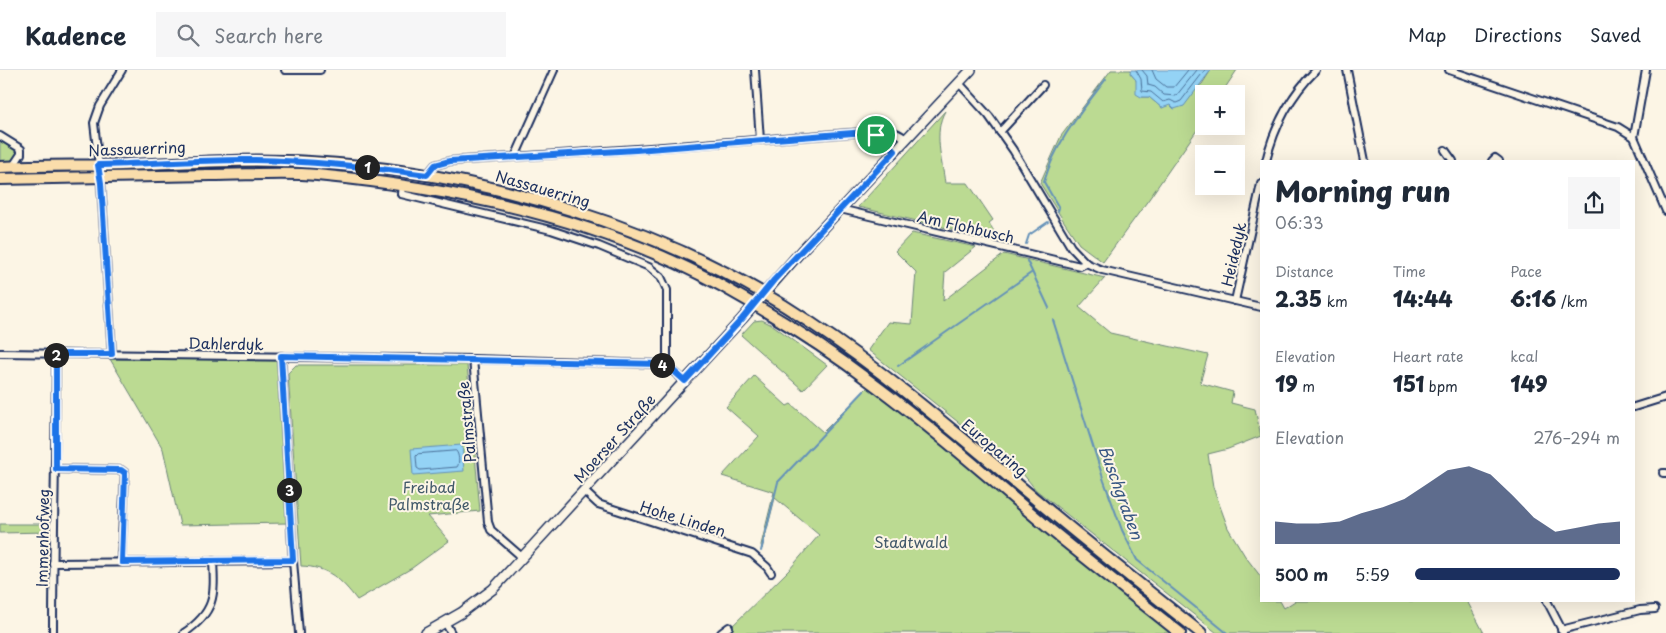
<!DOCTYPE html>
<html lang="en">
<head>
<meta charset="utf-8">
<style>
	:root { --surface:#fff; --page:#f6f6f7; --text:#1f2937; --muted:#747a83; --line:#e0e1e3; --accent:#1b2f5e }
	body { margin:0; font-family:"Playpen Sans",sans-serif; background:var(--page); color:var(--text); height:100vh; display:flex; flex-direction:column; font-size:19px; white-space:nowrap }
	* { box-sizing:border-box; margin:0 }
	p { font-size:16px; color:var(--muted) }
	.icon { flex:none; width:28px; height:28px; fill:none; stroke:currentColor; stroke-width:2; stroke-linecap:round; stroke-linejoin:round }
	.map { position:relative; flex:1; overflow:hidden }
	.panel { position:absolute; left:1260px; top:90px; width:375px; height:442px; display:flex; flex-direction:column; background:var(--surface); border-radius:0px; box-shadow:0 5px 20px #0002 }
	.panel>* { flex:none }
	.tools { position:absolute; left:1195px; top:15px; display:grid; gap:10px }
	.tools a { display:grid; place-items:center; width:50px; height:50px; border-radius:0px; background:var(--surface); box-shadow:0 5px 20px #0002; font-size:25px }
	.pin { position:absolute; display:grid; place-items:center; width:42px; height:42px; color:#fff; margin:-21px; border:2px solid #fff; border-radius:50%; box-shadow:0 1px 5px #0007 }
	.km { position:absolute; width:25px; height:25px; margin:-12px; border-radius:50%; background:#222; color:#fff; font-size:14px; line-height:25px; text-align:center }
	.round { display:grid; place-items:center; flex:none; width:52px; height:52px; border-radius:0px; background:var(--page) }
	.summary { display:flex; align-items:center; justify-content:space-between; height:85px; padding:0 15px }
	h1 { font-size:28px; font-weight:800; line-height:38px }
	.stats { display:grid; grid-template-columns:repeat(3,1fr); gap:8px; height:85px; padding:5px 15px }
	.stats div { display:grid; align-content:center }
	.stats b { font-size:21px; font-weight:800 }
	.stats small { font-size:14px; font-weight:400 }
	.stats p { font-size:14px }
	.chart { height:140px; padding:10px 15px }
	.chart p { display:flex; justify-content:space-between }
	.chart svg { width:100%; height:90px; margin-top:5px; fill:var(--accent); opacity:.7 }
	ul { padding:0 15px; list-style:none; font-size:16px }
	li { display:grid; grid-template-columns:80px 60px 1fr; align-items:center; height:38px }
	li i { height:12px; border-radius:6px; background:var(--accent) }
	header { display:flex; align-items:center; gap:30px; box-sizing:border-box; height:70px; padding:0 25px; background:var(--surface); border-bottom:1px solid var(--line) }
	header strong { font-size:24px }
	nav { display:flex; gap:28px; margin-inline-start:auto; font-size:18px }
	.search { width:350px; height:45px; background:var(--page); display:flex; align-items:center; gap:12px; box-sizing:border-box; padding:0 18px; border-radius:0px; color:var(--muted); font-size:19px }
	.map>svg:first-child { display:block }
	.green { fill:#bbda92; stroke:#6b8478 }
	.water { fill:#94d3f5; stroke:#6491b9 }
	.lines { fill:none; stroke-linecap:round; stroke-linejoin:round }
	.shore { stroke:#4b719a; stroke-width:1 }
	.stream { stroke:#6491b9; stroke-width:2 }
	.minor-casing { stroke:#1b2f5e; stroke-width:10 }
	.secondary-casing { stroke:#1b2f5e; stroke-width:12 }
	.primary-casing { stroke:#1b2f5e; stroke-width:14 }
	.minor { stroke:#fcf5e5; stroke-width:6 }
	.secondary { stroke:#fcf5e5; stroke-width:9 }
	.primary { stroke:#faddab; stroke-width:10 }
	.route-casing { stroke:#fff; stroke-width:10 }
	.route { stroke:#1a73e8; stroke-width:6 }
	.labels { text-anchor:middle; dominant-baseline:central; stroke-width:4; stroke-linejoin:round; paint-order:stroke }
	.street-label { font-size:15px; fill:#1b2f5e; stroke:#fcf5e5 }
	.park-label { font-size:15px; fill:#435a6b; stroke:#fcf5e5 }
	.water-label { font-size:16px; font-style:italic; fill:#395884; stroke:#fcf5e5 }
</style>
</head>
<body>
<header>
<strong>Kadence</strong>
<div class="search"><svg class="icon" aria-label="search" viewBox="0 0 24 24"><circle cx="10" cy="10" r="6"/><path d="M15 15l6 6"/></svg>Search here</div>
<nav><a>Map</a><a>Directions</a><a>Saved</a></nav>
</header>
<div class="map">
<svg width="1666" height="563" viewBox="0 0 1666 563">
	<rect width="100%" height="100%" fill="#fcf5e5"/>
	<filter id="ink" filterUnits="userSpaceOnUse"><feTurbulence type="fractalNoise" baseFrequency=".02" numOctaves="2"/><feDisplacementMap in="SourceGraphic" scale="10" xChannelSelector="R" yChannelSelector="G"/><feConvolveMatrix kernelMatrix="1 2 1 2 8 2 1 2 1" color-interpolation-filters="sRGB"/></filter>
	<g filter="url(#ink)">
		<g class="green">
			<polygon points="1111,0 1131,0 1130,3 1136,10 1141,27 1149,27 1162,38 1202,14 1211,0 1237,0 1221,24 1204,24 1204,50 1149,129 1103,192 1079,174 1063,150 1040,113 1061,66"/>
			<path d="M945,41C933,62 942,90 945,113H968L993,150L989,153L995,163L989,168L858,137Z"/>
			<polygon points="0,69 13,76 18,84 11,92 0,92"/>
			<polygon points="912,163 976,177 945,202 943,231 1004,184 1105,208 1079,237 1110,263 1208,285 1200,313 1233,322 1231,333 1255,339 1261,366 1228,379 1208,384 1213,417 1228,458 1245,486 1261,507 1261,531 1280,531 1284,538 1295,531 1467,531 1484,563 1217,563 1036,420 1023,404 868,280 888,252 912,254 916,202 895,181"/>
			<polygon points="762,250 774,256 827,295 803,320 741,265 754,251"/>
			<polygon points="110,289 277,290 288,453 180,455 163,379"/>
			<path d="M296,295H467L480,441L428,446L449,471L412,498L357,530C341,509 328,497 301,496L288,303Z"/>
			<polygon points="754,306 787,336 791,334 823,362 869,316 1174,563 725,563 789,500 819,465 775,428 762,479 761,475 774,422 722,406 759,366 726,337"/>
			<polygon points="0,454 50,454 48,462 0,463"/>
		</g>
		<g class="water">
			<polygon points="1131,0 1211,0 1184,36 1174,39 1170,35 1162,38 1149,27 1141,27 1136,24 1136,10 1130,3"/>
			<polygon points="462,375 464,401 413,405 411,379"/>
		</g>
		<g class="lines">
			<g class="shore">
				<polyline points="1136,0 1141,9 1142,21 1151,22 1163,32 1170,30 1176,33 1181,31 1205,0"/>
				<polyline points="1142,0 1147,6 1148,15 1155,17 1164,25 1176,26 1197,0"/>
				<polyline points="1152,0 1156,9 1166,17 1174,17 1188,0"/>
				<path d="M456,381C459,384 460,393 457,397L420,400L417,398L416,386L418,384Z"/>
			</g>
			<g class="stream">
				<path d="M1058,141L1059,138L1044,112C1056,71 1081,42 1106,9"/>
				<polyline points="1026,174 1029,165 1048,152"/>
				<polyline points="1027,191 1049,238"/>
				<polyline points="1053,250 1104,411 1122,460 1137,490 1227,563"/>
				<polyline points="898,296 1031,203"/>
				<polyline points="761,481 778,412 864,321"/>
			</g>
			<g class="minor-casing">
				<g id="minor">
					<polyline points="285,0 320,0"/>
					<polyline points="755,0 760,70"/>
					<polyline points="1347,0 1365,91"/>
					<polyline points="1449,0 1618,57 1634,67 1666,141"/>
					<polyline points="959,13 989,46 1013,80 1071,177 1086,193 1102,200 1261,237"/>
					<polyline points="867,62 883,69 895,81"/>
					<polyline points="1000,62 1043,15"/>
					<polyline points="0,66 21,79 21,84 13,96"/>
					<polyline points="1634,67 1646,0"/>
					<polyline points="1445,80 1453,91"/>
					<polyline points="515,87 554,0"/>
					<path d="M1266,91C1274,57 1291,25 1316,0"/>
					<polyline points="1492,91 1495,88 1499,91"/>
					<path d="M427,105L435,95L450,91L637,79L865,62C881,58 893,59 906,69"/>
					<polyline points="402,114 401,124 551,160 599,176 649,197 661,207 667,220 667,296"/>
					<polyline points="840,139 1080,196 1086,193"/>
					<polyline points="1235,231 1261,114"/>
					<polyline points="0,283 473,289 660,294 667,296 685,311"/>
					<polyline points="112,284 101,113 94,53 100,36 122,0"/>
					<polyline points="281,286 293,491 299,563"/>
					<polyline points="473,289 488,452 491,460 523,488"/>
					<polyline points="1634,337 1666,327"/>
					<polyline points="56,399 121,400 125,403 121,492"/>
					<polyline points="1663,403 1666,403"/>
					<polyline points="584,421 598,434 752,484 767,497 771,503"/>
					<polyline points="53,493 293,491"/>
					<polyline points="1547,531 1563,562"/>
					<polyline points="445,552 451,563"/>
					<polyline points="1561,560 1640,540 1655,539"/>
					<path d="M53,563C53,470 56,377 56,284"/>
					<path d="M184,563C215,542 215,526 213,491"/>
					<polyline points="721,563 729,557"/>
				</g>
			</g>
			<g class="secondary-casing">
				<polyline id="secondary" points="426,563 461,543 493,519 742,249 803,179 971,0"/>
			</g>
			<g class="primary-casing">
				<g id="primary">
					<path d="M0,97C40,95 81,96 121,95C184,93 247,88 310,92C480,101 669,157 811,253C888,304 957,364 1028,423C1085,471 1143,517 1201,563"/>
					<path d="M0,109C71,107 141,106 211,105C246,105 284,102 317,105C454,118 601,149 722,216C774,245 825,277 872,313C934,359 992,410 1051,460C1094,495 1137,529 1180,563"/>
				</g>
			</g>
			<use href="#minor" class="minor"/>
			<use href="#secondary" class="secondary"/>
			<use href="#primary" class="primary"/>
		</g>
	</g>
	<g class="lines" filter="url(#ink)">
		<g class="route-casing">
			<path id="route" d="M866,62L883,69L895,81L774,210L742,249L685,311L668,296L660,294L281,286L293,490L122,492L125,403L121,400L56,399V284H112L101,113L98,95C151,94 203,89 255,90C313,91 370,97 427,105L435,95L450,91L636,80Z"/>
		</g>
		<use href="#route" class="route"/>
	</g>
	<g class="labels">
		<g class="street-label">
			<text transform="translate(137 78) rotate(-2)">Nassauerring</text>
			<text transform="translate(543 118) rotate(16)">Nassauerring</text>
			<text transform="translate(966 156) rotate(13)">Am Flohbusch</text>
			<text transform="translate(1233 184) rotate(-77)">Heidedyk</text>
			<text transform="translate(226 273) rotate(1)">Dahlerdyk</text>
			<text transform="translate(466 352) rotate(-95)">Palmstraße</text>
			<text transform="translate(614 368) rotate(-48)">Moerser Straße</text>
			<text transform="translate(995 377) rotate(40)">Europaring</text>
			<text transform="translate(683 448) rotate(17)">Hohe Linden</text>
			<text transform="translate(42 468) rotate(-89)">Immenhofweg</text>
		</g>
		<g class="park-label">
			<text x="429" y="416">Freibad<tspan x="429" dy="17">Palmstraße</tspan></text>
			<text x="911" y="471">Stadtwald</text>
		</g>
		<g class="water-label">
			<text transform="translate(1122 422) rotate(70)">Buschgraben</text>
		</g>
	</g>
</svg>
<div class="tools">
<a>+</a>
<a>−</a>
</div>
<div class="pin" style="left:876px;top:65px;background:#1e9e55"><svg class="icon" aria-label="arrive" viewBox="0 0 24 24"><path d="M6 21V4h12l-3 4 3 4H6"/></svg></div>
<b class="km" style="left:367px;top:97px">1</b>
<b class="km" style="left:56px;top:285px">2</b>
<b class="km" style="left:289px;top:420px">3</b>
<b class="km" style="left:662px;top:295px">4</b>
<section class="panel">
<div class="summary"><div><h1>Morning run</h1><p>06:33</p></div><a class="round"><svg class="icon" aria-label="share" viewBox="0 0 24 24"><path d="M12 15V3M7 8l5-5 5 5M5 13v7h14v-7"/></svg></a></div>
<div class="stats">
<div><p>Distance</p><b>2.35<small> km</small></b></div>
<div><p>Time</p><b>14:44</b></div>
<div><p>Pace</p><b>6:16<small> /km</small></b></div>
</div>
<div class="stats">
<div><p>Elevation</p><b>19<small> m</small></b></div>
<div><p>Heart rate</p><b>151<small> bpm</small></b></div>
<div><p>kcal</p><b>149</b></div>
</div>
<div class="chart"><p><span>Elevation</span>276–294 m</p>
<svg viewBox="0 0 160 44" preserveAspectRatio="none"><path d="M0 44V33L10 34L20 34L30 33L40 29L50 26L60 22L70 15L80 8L90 6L100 10L110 20L120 31L130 38L140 36L150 34L160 33V44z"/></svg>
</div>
<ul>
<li><b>500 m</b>5:59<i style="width:100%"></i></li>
</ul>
</section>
</div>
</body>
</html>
